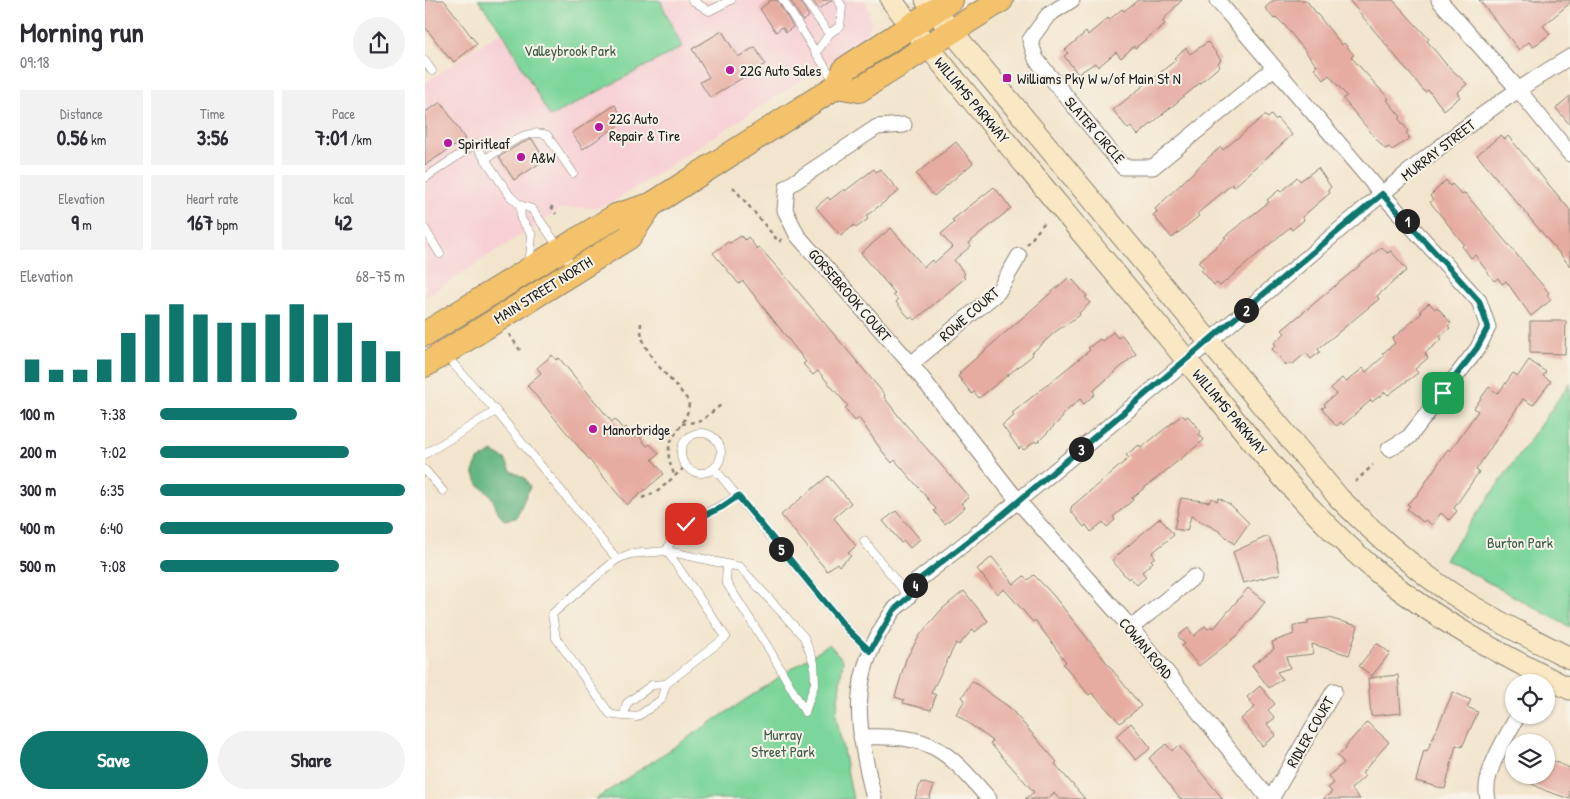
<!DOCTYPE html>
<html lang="en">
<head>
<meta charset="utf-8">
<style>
	:root { --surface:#fff; --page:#f2f2f3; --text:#2b2b33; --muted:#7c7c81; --accent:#0f766e }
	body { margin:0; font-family:"Patrick Hand",sans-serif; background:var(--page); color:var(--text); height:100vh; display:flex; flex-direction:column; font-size:19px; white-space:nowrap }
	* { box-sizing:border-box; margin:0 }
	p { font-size:16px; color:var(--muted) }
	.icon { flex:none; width:28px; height:28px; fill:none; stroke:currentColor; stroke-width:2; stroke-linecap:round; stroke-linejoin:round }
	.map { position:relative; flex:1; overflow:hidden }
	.side { display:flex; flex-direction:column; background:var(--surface); width:425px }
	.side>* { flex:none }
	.tools { position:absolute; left:1080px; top:674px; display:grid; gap:10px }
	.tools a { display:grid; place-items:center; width:50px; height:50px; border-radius:50%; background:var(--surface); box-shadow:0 1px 4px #0004; font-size:25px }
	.pin { position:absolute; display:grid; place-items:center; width:42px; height:42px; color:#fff; margin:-21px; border-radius:10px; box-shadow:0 2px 8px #0006 }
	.km { position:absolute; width:25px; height:25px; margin:-12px; border-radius:50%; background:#222; color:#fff; font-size:14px; line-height:25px; text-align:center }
	.round { display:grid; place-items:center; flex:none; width:52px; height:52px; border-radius:26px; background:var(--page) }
	.headline { display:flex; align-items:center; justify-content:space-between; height:85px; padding:0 20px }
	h1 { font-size:28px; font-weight:700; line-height:38px }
	.metrics { display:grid; grid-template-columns:repeat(3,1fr); gap:8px; height:85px; padding:5px 20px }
	.metrics div { display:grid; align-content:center; border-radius:0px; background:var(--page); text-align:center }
	.metrics b { font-size:21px; font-weight:700 }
	.metrics small { font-size:14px; font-weight:400 }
	.metrics p { font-size:14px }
	.chart { height:140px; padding:10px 20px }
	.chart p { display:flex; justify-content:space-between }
	.chart svg { width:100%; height:90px; margin-top:5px; stroke:var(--accent); stroke-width:6 }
	.button { display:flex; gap:10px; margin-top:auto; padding:10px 20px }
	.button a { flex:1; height:58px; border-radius:30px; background:var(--accent); color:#fff; font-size:20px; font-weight:700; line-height:58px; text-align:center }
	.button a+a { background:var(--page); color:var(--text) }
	ul { padding:0 20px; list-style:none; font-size:16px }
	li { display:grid; grid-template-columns:80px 60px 1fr; align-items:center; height:38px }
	li i { height:12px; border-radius:6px; background:var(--accent) }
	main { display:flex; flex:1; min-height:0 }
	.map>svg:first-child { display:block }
	.built { fill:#f7cfd4 }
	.green { fill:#7cd59a; stroke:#4c785b }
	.forest { fill:#65b682; stroke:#40694f }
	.building { fill:#e6aca1 }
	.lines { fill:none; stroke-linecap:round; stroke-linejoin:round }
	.service-casing { stroke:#888074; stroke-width:9 }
	.minor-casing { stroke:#888074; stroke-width:17 }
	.secondary-casing { stroke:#888074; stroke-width:23 }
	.primary-casing { stroke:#888074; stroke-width:26 }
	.path { stroke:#888074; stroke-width:2.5; stroke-dasharray:4 4; stroke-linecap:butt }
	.service { stroke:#fff; stroke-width:8 }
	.minor { stroke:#fff; stroke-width:15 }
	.secondary { stroke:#fae7c3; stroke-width:21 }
	.primary { stroke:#f3c26a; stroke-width:24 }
	.route-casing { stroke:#fff; stroke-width:10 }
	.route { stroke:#0f766e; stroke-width:6 }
	.poi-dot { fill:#b5179e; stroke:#f7f3e8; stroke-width:2 }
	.labels { text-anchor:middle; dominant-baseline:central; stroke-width:4; stroke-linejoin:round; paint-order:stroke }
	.park-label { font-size:15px; fill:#3e5d48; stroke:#f7f3e8 }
	.poi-label { font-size:15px; fill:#1c1c1c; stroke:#f7f3e8; text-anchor:start }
	.street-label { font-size:15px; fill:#1c1c1c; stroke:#f7f3e8 }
</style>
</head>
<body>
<main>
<section class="side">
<div class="headline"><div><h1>Morning run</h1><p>09:18</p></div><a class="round"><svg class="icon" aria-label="share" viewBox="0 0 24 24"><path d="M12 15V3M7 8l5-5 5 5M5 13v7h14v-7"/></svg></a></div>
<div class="metrics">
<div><p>Distance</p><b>0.56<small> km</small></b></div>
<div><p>Time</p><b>3:56</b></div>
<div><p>Pace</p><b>7:01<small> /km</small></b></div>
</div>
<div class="metrics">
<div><p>Elevation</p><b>9<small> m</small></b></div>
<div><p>Heart rate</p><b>167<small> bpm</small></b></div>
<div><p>kcal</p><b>42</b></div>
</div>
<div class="chart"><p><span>Elevation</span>68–75 m</p>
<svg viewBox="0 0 160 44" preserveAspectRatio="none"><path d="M5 44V33M15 44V38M25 44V38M35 44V33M45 44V20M55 44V11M65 44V6M75 44V11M85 44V15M95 44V15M105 44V11M115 44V6M125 44V11M135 44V15M145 44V24M155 44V29"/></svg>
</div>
<ul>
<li><b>100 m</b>7:38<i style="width:56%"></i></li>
<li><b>200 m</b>7:02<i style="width:77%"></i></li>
<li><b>300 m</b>6:35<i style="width:100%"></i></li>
<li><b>400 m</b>6:40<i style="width:95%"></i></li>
<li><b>500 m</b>7:08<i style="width:73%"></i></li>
</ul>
<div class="button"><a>Save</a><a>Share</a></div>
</section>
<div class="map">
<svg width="1145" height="799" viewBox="0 0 1145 799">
	<rect width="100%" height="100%" fill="#f7f3e8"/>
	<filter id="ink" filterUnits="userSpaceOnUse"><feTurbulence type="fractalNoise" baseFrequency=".02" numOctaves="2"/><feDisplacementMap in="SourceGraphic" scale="10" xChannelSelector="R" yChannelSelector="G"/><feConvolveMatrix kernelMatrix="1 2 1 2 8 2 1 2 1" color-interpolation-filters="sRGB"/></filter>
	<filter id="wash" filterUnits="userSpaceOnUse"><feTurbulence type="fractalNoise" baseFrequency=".0096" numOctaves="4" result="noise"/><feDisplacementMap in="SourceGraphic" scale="20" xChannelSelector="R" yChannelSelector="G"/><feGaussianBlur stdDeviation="1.12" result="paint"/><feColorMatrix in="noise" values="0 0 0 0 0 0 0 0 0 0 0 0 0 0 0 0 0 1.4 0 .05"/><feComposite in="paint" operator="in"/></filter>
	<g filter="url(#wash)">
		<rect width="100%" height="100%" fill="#f3e5cd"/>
		<polygon class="built" points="235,0 440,0 445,13 446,25 437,41 188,202 173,207 136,209 0,297 0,83 77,31 125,117 257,47"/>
		<g class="green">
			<polygon points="53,0 235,0 257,47 125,117 77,31"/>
			<polygon points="1145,383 1145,627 1020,559"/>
			<polygon points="404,644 418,660 411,716 428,799 171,799"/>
		</g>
		<path class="forest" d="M68,452L80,459L86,471L100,478L105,487L91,518L79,520C67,507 72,495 53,485L48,472L53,460Z"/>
		<g id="blocks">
			<g class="building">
				<polygon points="0,0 19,0 52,44 29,62 25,57 24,58 0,27"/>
				<polygon points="346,0 352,0 368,27 361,32 357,27 351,32 335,9"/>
				<polygon points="365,0 374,0 384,16 378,21"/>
				<polygon points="387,0 407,0 394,9"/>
				<polygon points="713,0 757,0 737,21 740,24 710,48 709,46 696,58 691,52 673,67 670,63 653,74 639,56 643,53 640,50 661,32 663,35 683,18 684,20 697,9 699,11"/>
				<polygon points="849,0 881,0 917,45 919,43 929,55 926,57 964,99 962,100 976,117 974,119 983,131 981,133 985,138 967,150 964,147 960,149 918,99 922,96 904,75 899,80 889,68 892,66 861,27 851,17 849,19 840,8"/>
				<polygon points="924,0 968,0 1004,39 1002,41 1020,63 1042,84 1032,93 1035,97 1019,110 1003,90 1000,92"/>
				<polygon points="1054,0 1145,0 1145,3 1118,26 1125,34 1108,47 1104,42 1094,50"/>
				<polygon points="297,31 313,57 330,47 340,64 285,98 275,82 284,77 267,49"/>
				<polygon points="783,42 796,60 793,63 795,66 713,135 706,127 703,129 688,110 751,60 749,58 761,48 765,54"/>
				<polygon points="1145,96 1145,125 1131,108"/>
				<polygon points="16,102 40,139 0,165 0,112"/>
				<polygon points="190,105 200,121 158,149 147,133"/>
				<polygon points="840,115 843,118 846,115 850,120 852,118 867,135 809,187 807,184 772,214 774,216 747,238 728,215 732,212 730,209 784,157 796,147 798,150"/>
				<polygon points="1076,135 1080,139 1083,136 1145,210 1145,266 1052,155"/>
				<polygon points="107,139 120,160 89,180 74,157 93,145"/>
				<polygon points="531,142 548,163 509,196 491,174"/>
				<polygon points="893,168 906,187 903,190 905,193 877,217 879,220 867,230 865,227 795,286 792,283 789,285 776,270 779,268 773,262 801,238 799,237 844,202 842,200 854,190 856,192 872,177 875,181"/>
				<polygon points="449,169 451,172 455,169 474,191 441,216 443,219 431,228 429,225 416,236 391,207 403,197 405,200 419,189 420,191"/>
				<polygon points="1021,180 1025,186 1027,184 1037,195 1040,193 1124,293 1122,295 1126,300 1106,316 1081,281 1077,284 1073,278 1069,281 1050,255 1046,258 1037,246 1039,244 1005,202 1008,200 1005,196"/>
				<polygon points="569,187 586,208 544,243 546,246 529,260 540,274 538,276 540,278 490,320 487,317 485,319 471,302 473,300 468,295 470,293 436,253 466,228 499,267 507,260 509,263 527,247 516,234 529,223 527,220"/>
				<polygon points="316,236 320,240 323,237 332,249 334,247 360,276 460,395 459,397 475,418 544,497 536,503 540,507 520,524 509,511 511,509 494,488 470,460 467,463 457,451 434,418 430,421 420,408 423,406 393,371 388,375 378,364 381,362 318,281 314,284 288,253 303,242 305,243"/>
				<polygon points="957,247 962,253 966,251 982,270 952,296 954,299 893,349 895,352 886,359 882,354 878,355 867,365 865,363 861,365 847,349 851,345 849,343 860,333 857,330"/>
				<polygon points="643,278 646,282 648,280 662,296 660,297 665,303 654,313 655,315 630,332 607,353 608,355 554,398 549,392 547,394 533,376 536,374 534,373"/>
				<polygon points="1004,303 1010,309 1012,307 1026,323 1023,326 1025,328 1015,337 1017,339 1000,353 1003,358 990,369 993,373 963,395 960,392 947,402 946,400 918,425 916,422 911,426 897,408 901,406 899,404 911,394 906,388 917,378 921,382 938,368 941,372 959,356 957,354 970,343 967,339 997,313 995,311"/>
				<polygon points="1105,321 1141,321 1140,354 1105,353"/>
				<polygon points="688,332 693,338 697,335 711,354 668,391 670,394 659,404 655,399 637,415 638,417 612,443 610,441 599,450 596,447 594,449 577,425 589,416 587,413 665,350 663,348 675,339 677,341"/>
				<polygon points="127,355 131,360 134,358 187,422 190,419 198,430 201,427 210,438 213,435 222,446 225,444 234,454 227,459 239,474 202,505 102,385 116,373 112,368"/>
				<polygon points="1104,360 1121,372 1118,376 1126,381 1108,405 1098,399 1051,470 1054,472 1029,508 1032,511 1024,520 1016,513 1007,525 1000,520 998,522 982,509 985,506 982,504 992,495 1023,449 1025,451 1053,411 1049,408 1064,387 1072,393 1075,391 1088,373 1093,376"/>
				<polygon points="757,415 760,418 763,416 776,432 774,434 779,440 707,498 708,500 688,517 690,520 682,527 678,522 666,532 661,525 659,527 645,510 647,508 646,507 704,458 701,455 714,445 716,448"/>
				<polygon points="403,476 426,503 409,518 431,546 423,553 426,556 414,566 412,563 402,571 356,515"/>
				<polygon points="756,498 784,502 787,498 792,501 794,498 806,505 824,523 809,544 794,531 766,516 762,531 749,529"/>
				<polygon points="471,511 495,539 485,548 479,541 476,543 474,540 458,521"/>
				<polygon points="735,518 749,535 727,553 730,557 726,560 728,562 717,572 721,577 712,585 705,577 703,579 687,560"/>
				<polygon points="843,536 851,554 855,574 818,583 808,552"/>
				<polygon points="567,557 589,584 599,576 603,580 609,575 628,595 716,706 695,723 667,693 664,695 638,664 641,662 610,620 608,622 579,589 572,594 552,569"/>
				<polygon points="823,588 840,602 812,636 774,666 757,646 760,644 753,636 763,628 769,636 780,626 783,629 787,626 789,628"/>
				<polygon points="539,591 563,621 550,632 548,629 534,645 531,643 506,693 511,695 506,710 478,703 479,700 470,697 481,659 495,635 517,609"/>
				<polygon points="903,618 933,626 924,655 887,644 888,654 861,657 865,668 852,672 857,679 844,688 827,665 849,649 847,642 869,634 868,626 883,624 883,620"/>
				<polygon points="952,643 965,653 947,676 934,666"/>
				<polygon points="973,675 976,713 946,716 943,678"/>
				<polygon points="547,681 584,707 632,762 630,764 660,799 634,799 629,793 621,799 600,799 609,792 565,743 568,741 531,714 540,700 537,697"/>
				<polygon points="835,686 850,704 843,710 850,718 842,724 851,735 837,746 816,719 830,707 822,697"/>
				<polygon points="1028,692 1046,700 1042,707 1053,712 1037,747 1031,745 1020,789 991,781 999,750 1002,751"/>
				<polygon points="942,722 964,742 937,773 940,776 926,789 935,799 898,799 907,792 903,788 909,783 903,776 919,763 913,756 922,748 920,747"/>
				<polygon points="706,723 726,748 711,760 691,736"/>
				<polygon points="741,744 747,751 753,745 798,799 755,799 724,758"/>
				<polygon points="1121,758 1145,768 1145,799 1121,791 1090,775 1121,775"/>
				<polygon points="496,782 509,786 504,799 490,799"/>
			</g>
		</g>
	</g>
	<g filter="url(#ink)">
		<use href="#blocks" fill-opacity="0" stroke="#888074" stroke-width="1"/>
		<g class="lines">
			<g class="service-casing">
				<g id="service">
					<polyline points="267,0 284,11 306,0"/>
					<polyline points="358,0 391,53"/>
					<polyline points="380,0 404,34"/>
					<polyline points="0,61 7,71"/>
					<polyline points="410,82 391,53 404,34 415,26 417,6 413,0"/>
					<path d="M60,159C79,148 100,127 122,135L148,173"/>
					<polyline points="0,178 50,144 85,196 95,205 107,209 149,269"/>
					<polyline points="95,205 96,219 107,235 105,257 100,263"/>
					<polyline points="0,229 15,254"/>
					<polyline points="21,356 71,411 192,559"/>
					<circle cx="276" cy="453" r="20"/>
					<polyline points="0,454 71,411"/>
					<polyline points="289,468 422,629 445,651"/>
					<polyline points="0,470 18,491"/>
					<path d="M313,496C297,507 261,520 250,533C246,538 244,545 242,551L301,637L241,684L236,700L212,717C203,715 194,717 185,714L131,638L127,614L192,559L205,554L242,551L315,567L379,637L389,663L390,683L380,712"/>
					<polyline points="439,541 484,597"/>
					<polyline points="302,565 301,582 344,649 380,712"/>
					<polyline points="199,715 202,703 227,685 241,684"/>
				</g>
			</g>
			<g class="minor-casing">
				<g id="minor">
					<polyline points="647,0 623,15 605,40 611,59 698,167 728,167 849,68"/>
					<polyline points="792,0 957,194 1054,301 1063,327 1053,348 984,437 964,449"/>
					<polyline points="1014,0 1092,88 1145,154"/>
					<polyline points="479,125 452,127 362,187 360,210 372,235 486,364 593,501 706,628 844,799"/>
					<polyline points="486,364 573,292 594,256"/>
					<polyline points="706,628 769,577"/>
					<path d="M436,737C506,734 520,748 564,799"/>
					<path d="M449,799C432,725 421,678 468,611C472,606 478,603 482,598C487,594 489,587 492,581C608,491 721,396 833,300C933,214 1032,124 1145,57"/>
					<polyline points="846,799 909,691"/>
					<path d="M1063,799C1056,774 1082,737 1093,715"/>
				</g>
			</g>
			<g class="secondary-casing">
				<g id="secondary">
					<path d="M466,0C554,112 647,220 737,330C806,413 873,507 956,575C1014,622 1079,656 1145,689"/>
					<path d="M501,0L914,498C952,536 992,572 1037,600C1072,622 1109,640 1145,658"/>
				</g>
			</g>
			<g class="primary-casing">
				<g id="primary">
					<polyline points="412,86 434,90 576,0"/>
					<polyline points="0,334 191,216 226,205 412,86 420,69 526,0"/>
					<polyline points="0,365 204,237 226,205"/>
				</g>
			</g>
			<g class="path">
				<polyline points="308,187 354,242 358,238"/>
				<polyline points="126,206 131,214"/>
				<polyline points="602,245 619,223"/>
				<path d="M216,323C213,354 248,378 264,402C263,434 230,435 250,476"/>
				<polyline points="84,334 95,350"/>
				<polyline points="257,424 276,421 297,404"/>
				<polyline points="930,482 948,465"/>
				<polyline points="217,498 233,491 261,466"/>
			</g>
			<use href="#service" class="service"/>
			<use href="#minor" class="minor"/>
			<use href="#secondary" class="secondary"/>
			<use href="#primary" class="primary"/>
		</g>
	</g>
	<g class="lines" filter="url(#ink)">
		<g class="route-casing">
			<polyline id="route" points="261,524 297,507 313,496 422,629 445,651 469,610 484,597 492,581 576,516 957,194 1054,301 1063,327 1052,348 1018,393"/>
		</g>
		<use href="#route" class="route"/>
	</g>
	<g class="poi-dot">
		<circle cx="305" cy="70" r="5"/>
		<rect x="577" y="73" width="10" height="10" rx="2.5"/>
		<circle cx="174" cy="127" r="5"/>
		<circle cx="23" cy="143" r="5"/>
		<circle cx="96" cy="157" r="5"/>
		<circle cx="168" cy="429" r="5"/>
	</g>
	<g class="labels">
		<g class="park-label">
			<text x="145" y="50">Valleybrook Park</text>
			<text x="1095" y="542">Burton Park</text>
			<text x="358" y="734">Murray<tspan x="358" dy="17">Street Park</tspan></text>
		</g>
		<g class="poi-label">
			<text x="315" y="70">22G Auto Sales</text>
			<text x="592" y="78">Williams Pky W w/of Main St N</text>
			<text x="184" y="118">22G Auto<tspan x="184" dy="17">Repair &amp; Tire</tspan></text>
			<text x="33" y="143">Spiritleaf</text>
			<text x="106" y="157">A&amp;W</text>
			<text x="178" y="429">Manorbridge</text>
		</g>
		<g class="street-label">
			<text transform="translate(547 100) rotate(50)">WILLIAMS PARKWAY</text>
			<text transform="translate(670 130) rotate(49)">SLATER CIRCLE</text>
			<text transform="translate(1013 150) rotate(-38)">MURRAY STREET</text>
			<text transform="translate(118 290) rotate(-32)">MAIN STREET NORTH</text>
			<text transform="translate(425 295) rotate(49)">GORSEBROOK COURT</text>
			<text transform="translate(544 314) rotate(-41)">ROWE COURT</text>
			<text transform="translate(805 412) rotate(50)">WILLIAMS PARKWAY</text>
			<text transform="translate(721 648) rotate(50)">COWAN ROAD</text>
			<text transform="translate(885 732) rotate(-60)">RIDLER COURT</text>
		</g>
	</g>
</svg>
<div class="tools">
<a><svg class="icon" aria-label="locate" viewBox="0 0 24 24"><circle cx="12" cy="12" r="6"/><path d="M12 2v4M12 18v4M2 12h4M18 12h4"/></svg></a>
<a><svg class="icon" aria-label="layers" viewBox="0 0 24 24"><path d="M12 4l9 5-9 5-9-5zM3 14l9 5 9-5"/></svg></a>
</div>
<div class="pin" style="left:1018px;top:393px;background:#1e9e55"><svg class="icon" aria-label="arrive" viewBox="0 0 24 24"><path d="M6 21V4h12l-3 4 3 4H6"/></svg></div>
<div class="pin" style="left:261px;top:524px;background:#d93025"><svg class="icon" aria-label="check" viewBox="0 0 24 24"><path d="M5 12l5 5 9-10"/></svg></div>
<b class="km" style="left:982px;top:221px">1</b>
<b class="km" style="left:821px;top:310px">2</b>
<b class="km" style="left:656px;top:449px">3</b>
<b class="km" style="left:490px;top:585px">4</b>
<b class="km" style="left:356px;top:549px">5</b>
</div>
</main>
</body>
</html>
